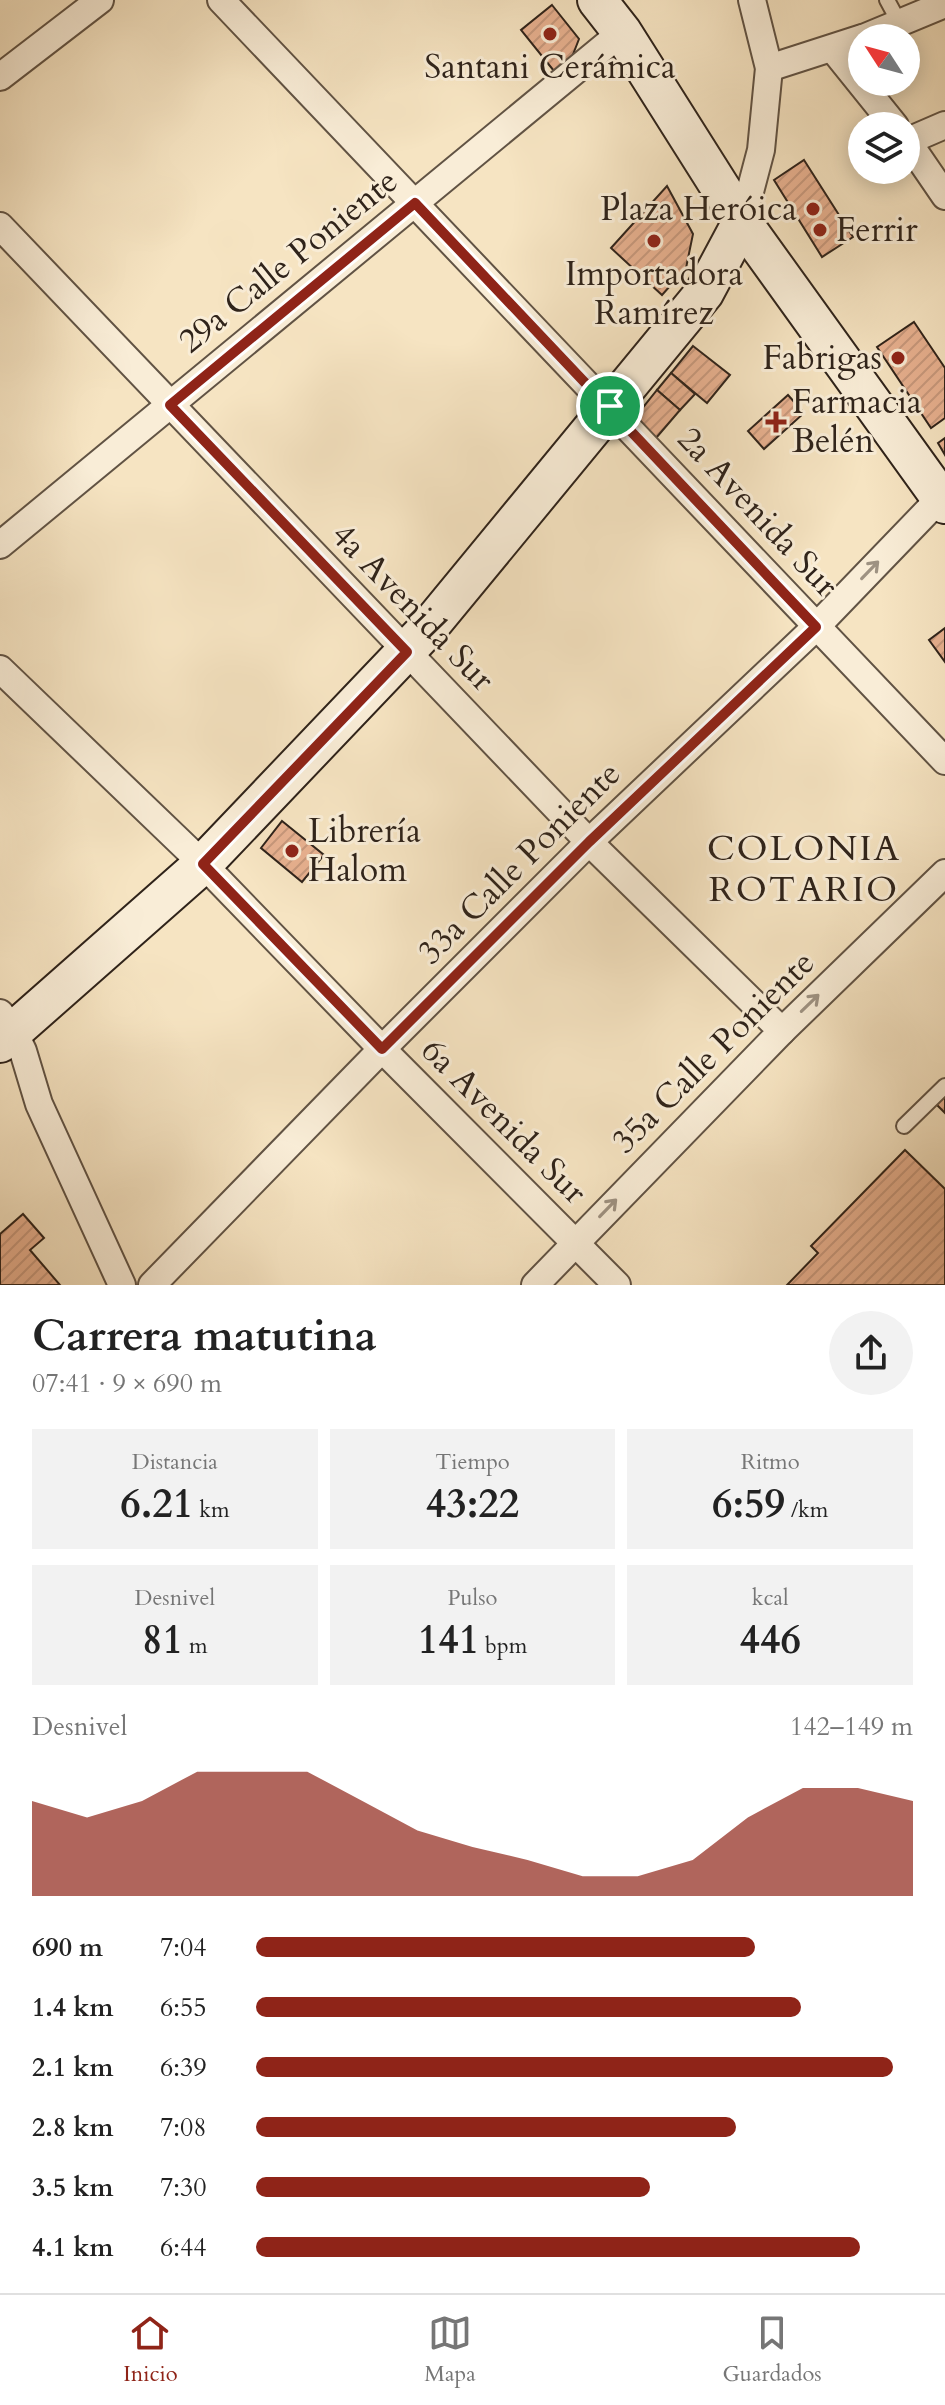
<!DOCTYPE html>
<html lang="es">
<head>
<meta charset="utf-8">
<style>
	:root { --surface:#fff; --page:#f2f2f2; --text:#222; --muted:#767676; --line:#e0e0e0; --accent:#8f2418 }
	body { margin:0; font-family:Cardo,serif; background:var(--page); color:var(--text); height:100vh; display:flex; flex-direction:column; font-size:30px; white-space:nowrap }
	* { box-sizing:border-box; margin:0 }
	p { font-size:26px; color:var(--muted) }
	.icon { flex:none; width:44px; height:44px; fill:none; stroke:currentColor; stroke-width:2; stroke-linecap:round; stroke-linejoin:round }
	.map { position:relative; height:1285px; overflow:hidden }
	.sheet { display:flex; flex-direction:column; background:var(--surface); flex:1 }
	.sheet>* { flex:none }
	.needle { width:52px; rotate:306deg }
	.buttons { position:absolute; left:848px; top:24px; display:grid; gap:16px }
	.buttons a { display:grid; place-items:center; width:72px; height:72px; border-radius:50%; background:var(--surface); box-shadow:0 4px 20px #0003; font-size:40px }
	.pin { position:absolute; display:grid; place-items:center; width:68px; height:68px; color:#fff; margin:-34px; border:4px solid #fff; border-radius:50%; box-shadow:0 2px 8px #0007 }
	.round { display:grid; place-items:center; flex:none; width:84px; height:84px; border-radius:42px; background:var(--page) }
	.overview { display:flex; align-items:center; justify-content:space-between; height:136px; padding:0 32px }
	h1 { font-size:44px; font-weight:800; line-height:60px }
	.figures { display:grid; grid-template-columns:repeat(3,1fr); gap:12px; height:136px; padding:8px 32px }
	.figures div { display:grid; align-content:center; border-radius:0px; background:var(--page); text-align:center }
	.figures b { font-size:40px; font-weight:800 }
	.figures small { font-size:22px; font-weight:400 }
	.figures p { font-size:22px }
	.chart { height:224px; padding:16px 32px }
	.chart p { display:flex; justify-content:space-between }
	.chart svg { width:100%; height:144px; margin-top:8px; fill:var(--accent); opacity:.7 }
	ul { padding:0 32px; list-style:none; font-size:26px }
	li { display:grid; grid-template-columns:128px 96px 1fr; align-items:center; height:60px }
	li i { height:20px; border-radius:10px; background:var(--accent) }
	.menu { display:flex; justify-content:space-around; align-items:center; height:112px; border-top:2px solid var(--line); background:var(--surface); font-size:22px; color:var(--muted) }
	.menu a { display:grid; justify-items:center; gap:4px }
	.menu .on { color:var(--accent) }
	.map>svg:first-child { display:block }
	.building { fill:url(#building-hatch); stroke:#2f231a; stroke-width:2 }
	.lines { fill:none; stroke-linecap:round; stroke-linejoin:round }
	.lane-casing { stroke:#615344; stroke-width:18 }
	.street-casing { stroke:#615344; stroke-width:30 }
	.secondary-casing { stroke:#2f231a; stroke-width:42 }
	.lane { stroke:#f9edd7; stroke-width:14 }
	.street { stroke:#f9edd7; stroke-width:26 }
	.secondary { stroke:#f9edd7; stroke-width:38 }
	.oneway { stroke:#9e9282 }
	.route-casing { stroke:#fff; stroke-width:16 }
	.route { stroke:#8f2418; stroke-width:10 }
	.poi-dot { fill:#8f2418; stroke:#f9edd7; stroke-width:3 }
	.labels { text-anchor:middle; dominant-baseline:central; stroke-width:6; stroke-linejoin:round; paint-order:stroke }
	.poi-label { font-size:34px; fill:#2f231a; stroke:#f9edd7; text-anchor:start }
	.street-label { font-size:34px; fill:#2f231a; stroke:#f9edd7 }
	.neighbourhood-label { font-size:36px; letter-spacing:2px; fill:#2f231a; stroke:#f9edd7 }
</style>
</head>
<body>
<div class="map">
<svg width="945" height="1285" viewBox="0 0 945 1285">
	<defs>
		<pattern id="building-hatch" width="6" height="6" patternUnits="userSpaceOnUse" patternTransform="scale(2)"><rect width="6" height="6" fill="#e8b190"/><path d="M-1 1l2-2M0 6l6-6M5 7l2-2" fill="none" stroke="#c7987c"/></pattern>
	</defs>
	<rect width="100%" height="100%" fill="#f6e4c2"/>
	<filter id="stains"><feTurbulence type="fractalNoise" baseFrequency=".0025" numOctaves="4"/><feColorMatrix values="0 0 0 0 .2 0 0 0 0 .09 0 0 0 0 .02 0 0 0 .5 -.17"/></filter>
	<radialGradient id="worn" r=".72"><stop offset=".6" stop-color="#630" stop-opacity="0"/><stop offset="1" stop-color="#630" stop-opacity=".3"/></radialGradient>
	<g class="building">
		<polygon points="552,5 579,39 572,57 554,71 521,30"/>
		<polygon points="804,160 853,237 822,257 774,180"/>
		<polygon points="667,186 693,234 686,268 662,295 611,248"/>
		<polygon points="914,322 945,368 945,418 931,428 877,347"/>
		<polygon points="693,346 730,375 707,403 671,373"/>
		<polygon points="671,373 695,394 680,410 657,390"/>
		<polygon points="657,390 680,410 656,438 639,424 641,410"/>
		<polygon points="788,395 804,413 764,449 748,431"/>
		<polygon points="945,438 945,455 938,443"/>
		<polygon points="945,628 945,662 929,640"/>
		<polygon points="282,821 324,855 302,882 261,848"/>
		<polygon points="945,1096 945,1113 936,1104"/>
		<polygon points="905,1150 945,1189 945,1285 787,1285 818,1253 811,1246"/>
		<polygon points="23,1214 44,1238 30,1250 60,1285 0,1285 0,1234"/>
	</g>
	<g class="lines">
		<g class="lane-casing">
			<g id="lane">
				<polyline points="887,0 900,24"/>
				<polyline points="904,1126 945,1086"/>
			</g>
		</g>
		<g class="street-casing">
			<g id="street">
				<polyline points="221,0 945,761"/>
				<polyline points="863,38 945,4"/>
				<polyline points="833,49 895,126"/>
				<polyline points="769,68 862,38"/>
				<polyline points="0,77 100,0"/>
				<polyline points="906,139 945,196"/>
				<polyline points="908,141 945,125"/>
				<polyline points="742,222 761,150 769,68 752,0"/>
				<polyline points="0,226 589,842 782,1031"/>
				<polyline points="0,545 622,32"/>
				<polyline points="0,669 203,864 382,1049 617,1285"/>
				<polyline points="0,1013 14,1032 23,1051 39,1104 122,1285"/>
				<polyline points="152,1285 382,1049 589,842 816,627 945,493"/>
				<polyline points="535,1285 782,1031 945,873"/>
			</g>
		</g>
		<g class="secondary-casing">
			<g id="secondary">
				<polyline points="597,0 622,32 742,222 945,504"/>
				<polyline points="0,1043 203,864 429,627 704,293 742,222"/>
			</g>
		</g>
		<use href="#lane" class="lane"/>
		<use href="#street" class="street"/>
		<use href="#secondary" class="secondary"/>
	</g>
	<defs><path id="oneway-shaft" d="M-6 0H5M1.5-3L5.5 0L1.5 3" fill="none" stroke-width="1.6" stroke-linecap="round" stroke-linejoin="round" transform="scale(2)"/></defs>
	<g class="oneway">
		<use href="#oneway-shaft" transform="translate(870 570) rotate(-46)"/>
		<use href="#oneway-shaft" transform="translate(810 1003) rotate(-44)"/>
		<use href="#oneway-shaft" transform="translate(608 1208) rotate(-46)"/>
	</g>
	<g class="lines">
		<g class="route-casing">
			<polygon id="route" points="415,203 816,627 589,842 382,1049 203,864 407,652 170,405"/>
		</g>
		<use href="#route" class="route"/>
	</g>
	<g class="poi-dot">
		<circle cx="550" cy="34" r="8"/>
		<circle cx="813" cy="209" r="8"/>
		<circle cx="820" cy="230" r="8"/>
		<circle cx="654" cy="241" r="8"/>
		<circle cx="898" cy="358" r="8"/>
		<path d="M772 410h8v8h8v8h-8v8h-8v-8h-8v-8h8z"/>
		<circle cx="292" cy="851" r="8"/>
	</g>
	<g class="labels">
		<g class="poi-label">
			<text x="550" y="67" text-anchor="middle">Santani Cerámica</text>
			<text x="797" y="209" text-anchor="end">Plaza Heróica</text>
			<text x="836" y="230">Ferrir</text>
			<text x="654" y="274" text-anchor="middle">Importadora<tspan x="654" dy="39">Ramírez</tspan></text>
			<text x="882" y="358" text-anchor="end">Fabrigas</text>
			<text x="792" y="402">Farmacia<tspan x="792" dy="39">Belén</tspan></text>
			<text x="308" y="831">Librería<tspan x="308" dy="39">Halom</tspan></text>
		</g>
		<g class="street-label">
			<text transform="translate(288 261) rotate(-39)">29a Calle Poniente</text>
			<text transform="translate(758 512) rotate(47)">2a Avenida Sur</text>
			<text transform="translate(413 607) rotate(46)">4a Avenida Sur</text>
			<text transform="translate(519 863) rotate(-45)">33a Calle Poniente</text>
			<text transform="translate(713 1052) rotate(-45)">35a Calle Poniente</text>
			<text transform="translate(504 1121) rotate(45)">6a Avenida Sur</text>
		</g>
		<g class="neighbourhood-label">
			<text x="804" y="848">COLONIA<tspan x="804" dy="41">ROTARIO</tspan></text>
		</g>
	</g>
	<rect width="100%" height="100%" filter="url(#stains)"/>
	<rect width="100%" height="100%" fill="url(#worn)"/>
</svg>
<div class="buttons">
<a><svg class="needle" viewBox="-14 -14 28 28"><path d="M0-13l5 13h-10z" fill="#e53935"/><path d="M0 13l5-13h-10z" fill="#767676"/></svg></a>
<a><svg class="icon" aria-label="layers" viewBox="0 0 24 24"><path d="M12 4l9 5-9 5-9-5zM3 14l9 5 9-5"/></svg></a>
</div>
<div class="pin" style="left:610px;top:406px;background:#1e9e55"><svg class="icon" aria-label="arrive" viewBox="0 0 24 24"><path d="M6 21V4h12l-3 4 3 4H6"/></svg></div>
</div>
<section class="sheet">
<div class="overview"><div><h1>Carrera matutina</h1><p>07:41 · 9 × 690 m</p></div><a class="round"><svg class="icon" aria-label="share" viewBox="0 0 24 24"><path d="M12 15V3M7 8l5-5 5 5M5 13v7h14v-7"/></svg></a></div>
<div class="figures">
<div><p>Distancia</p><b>6.21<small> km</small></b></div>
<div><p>Tiempo</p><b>43:22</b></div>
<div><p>Ritmo</p><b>6:59<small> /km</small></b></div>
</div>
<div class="figures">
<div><p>Desnivel</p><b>81<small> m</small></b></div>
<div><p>Pulso</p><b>141<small> bpm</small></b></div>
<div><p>kcal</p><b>446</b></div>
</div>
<div class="chart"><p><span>Desnivel</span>142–149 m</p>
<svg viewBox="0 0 160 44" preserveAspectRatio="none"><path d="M0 44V15L10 20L20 15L30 6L40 6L50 6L60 15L70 24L80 29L90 33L100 38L110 38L120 33L130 20L140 11L150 11L160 15V44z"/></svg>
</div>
<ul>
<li><b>690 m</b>7:04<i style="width:76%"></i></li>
<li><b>1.4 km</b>6:55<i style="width:83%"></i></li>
<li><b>2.1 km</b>6:39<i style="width:97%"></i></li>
<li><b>2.8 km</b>7:08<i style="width:73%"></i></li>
<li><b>3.5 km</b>7:30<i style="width:60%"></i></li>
<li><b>4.1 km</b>6:44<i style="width:92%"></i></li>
</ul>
</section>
<nav class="menu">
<a class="on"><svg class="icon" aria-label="home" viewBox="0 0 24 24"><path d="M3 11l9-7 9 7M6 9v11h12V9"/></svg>Inicio</a>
<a><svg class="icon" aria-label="map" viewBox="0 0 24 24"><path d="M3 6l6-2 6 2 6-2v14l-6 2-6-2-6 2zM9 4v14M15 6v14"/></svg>Mapa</a>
<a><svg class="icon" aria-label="saved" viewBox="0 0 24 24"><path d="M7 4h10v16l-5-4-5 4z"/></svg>Guardados</a>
</nav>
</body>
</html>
